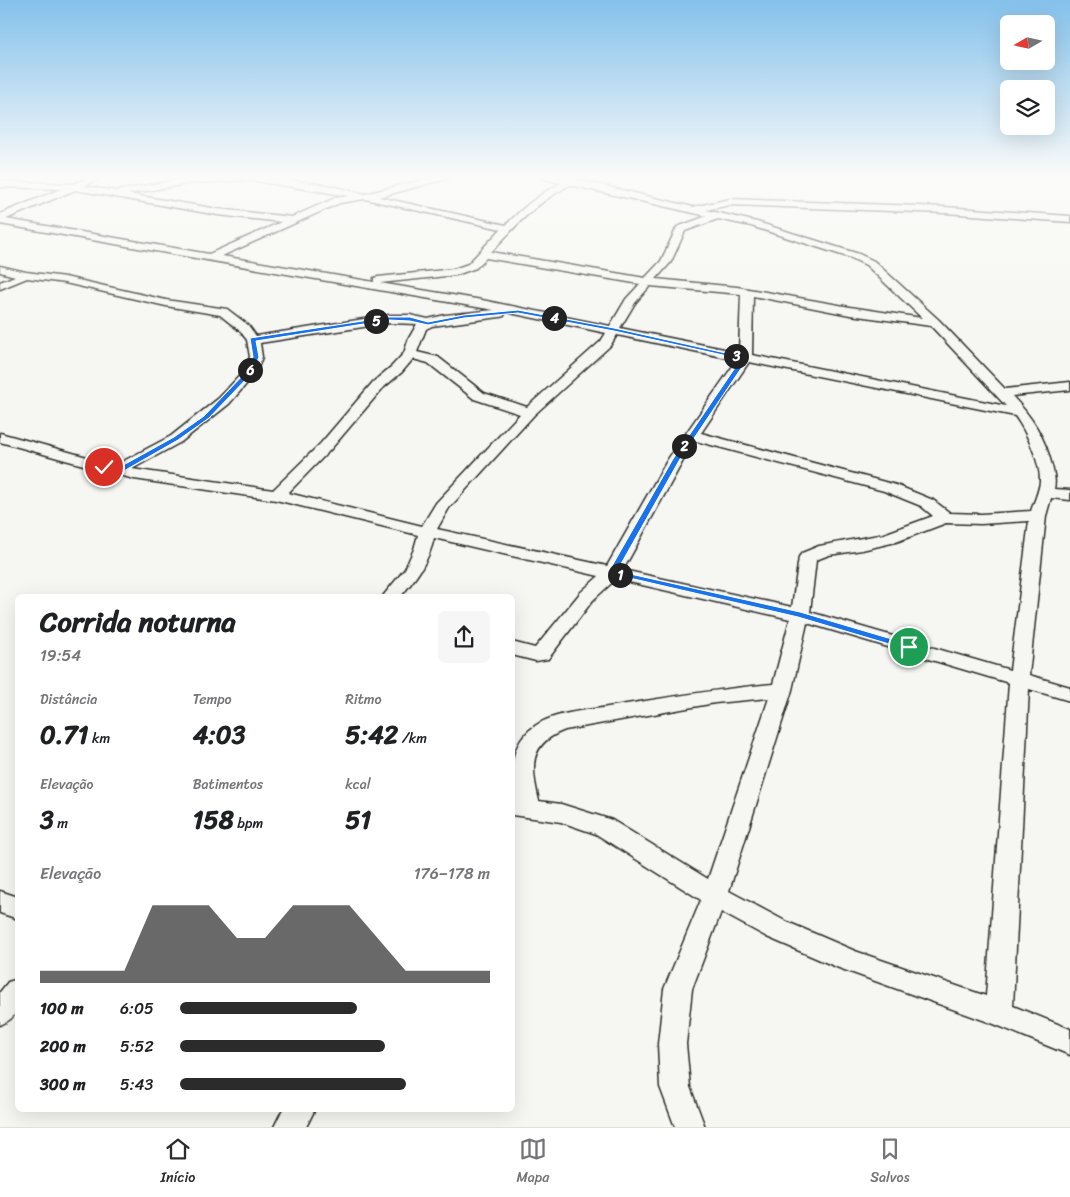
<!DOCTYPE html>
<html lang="pt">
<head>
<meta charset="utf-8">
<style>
	:root { --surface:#fff; --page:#f6f6f6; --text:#202124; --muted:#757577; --line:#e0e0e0; --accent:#2b2b2b }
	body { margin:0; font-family:Sriracha,sans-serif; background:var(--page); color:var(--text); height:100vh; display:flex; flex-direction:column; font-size:19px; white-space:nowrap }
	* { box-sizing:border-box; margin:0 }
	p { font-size:16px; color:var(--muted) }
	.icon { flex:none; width:28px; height:28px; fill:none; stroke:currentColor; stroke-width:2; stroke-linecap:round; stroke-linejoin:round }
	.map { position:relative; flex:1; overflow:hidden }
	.drawer { position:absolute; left:15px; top:594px; width:500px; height:518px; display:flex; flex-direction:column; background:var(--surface); border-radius:8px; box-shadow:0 5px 20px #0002 }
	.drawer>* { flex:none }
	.needle { width:32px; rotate:261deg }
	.tools { position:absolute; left:1000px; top:15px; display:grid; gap:10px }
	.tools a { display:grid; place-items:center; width:55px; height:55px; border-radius:8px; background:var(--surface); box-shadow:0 5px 20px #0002; font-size:25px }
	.pin { position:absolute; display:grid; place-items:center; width:42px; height:42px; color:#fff; margin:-21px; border:2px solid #fff; border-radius:50%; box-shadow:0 1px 5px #0007 }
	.km { position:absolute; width:25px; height:25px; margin:-12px; border-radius:50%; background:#222; color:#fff; font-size:14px; line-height:25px; text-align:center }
	.round { display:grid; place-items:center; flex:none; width:52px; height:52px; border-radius:8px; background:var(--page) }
	.overview { display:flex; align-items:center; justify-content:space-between; height:85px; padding:0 25px }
	h1 { font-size:28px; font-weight:700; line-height:38px }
	.metrics { display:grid; grid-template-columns:repeat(3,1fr); gap:8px; height:85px; padding:5px 25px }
	.metrics div { display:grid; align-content:center }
	.metrics b { font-size:25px; font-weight:700 }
	.metrics small { font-size:14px; font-weight:400 }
	.metrics p { font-size:14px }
	.chart { height:140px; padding:10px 25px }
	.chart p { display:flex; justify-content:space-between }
	.chart svg { width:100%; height:90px; margin-top:5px; fill:var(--accent); opacity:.7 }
	ul { padding:0 25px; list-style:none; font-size:16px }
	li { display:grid; grid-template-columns:80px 60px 1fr; align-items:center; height:38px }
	li i { height:12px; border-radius:6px; background:var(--accent) }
	.tabs { display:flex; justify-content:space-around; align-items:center; height:70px; border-top:1px solid var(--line); background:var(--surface); font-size:14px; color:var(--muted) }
	.tabs a { display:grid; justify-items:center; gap:2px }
	.tabs .current { color:var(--accent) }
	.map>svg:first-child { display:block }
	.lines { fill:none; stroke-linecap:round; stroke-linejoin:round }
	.minor-casing { stroke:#2b2b2b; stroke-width:3 }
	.minor { fill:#f6f6f2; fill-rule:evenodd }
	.route { fill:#1a73e8; stroke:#fff }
</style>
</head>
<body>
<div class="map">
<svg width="1070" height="1127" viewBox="0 0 1070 1127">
	<rect width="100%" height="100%" fill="#f6f6f2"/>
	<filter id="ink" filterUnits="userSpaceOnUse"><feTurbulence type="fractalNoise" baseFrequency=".02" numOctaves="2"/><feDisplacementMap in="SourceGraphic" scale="10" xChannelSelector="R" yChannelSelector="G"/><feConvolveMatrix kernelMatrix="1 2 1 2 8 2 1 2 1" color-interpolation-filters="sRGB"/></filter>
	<g filter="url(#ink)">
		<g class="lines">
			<g class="minor-casing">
				<g id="minor">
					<path d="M93,176H104L84,186L116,191L193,177L259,176L326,185L365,194L438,176H451L450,178L379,197L506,225C523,207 539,194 561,183L541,178L540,176L571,178L693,207L730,199L945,207L1070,216V222L945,213L730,205L706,210L757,222L859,254L874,261L939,320L1005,389L1070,382V390L1012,396C1032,417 1045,437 1052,466C1054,475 1056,480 1054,489L1070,490V500L1051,498L1046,516L1029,675L1070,687V701L1029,689L1013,1006L1070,1029V1055L994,1024L839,968L767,937L721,912L692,989L686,1044L690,1087L705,1127H675L660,1087L658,1044L664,989L701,900L596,834L561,822L512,815V797L515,798C510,771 510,743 535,726C555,712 585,711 608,707C663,698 718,689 773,684L790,619L616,579L593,600L548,659L536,661L512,655V642L535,648L581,592L599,576L434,538C429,561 416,578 401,596H383L405,569L414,549L418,535L276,500L134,479L0,442V433L116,465L171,436L219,398L243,372L250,357L247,340L240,331L220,315L166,306L65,283L27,278L0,289V282L15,276L0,272V266L26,272L65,277L166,300L227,309L248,325L256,336L389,315H410L428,319L445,315L494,310L0,224V214L61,189L0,187V181L73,184ZM249,180L349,196L335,198L292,217L218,209L128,194L193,183ZM570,185L707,216L677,227L661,261L645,278L491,252C518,224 535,203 570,185ZM75,190L218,215L281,222L209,254L6,219ZM365,199L501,229L468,264L454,269L378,277L374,278V282L222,256L340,203ZM718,219L751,226L851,258L866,265L922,318L850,307L737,287L656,279L671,262L685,231ZM486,258L640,284L626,299L610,326L482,300L380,283L456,275L476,268ZM650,286L741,294L739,352L620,328L635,303ZM753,296L850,315L931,326L1006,406L752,355ZM505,312L606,333L601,341L527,407L484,393L438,357L417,352L426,329L432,326L500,317L504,316ZM389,323L417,324L409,338L404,353L392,366L373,382L321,443L273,490L132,469L181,442L229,404L256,373L262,357L260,343ZM617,335L737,360L668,459L607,566L437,529L449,508L534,415L610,346ZM413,359L428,363L474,399L520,414L436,503L422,526L288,493L331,449L383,388L402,372ZM749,362L1015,416C1026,431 1041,463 1040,482C1039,491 1034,502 1031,511L981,514L950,513L933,500L896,485L701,433ZM696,441L884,491L921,506L933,516L884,534L819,546L802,553L799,557L792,607L623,570L684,459ZM1029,521L1010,670L810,612L816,560L829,555L862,550L896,542L946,523L981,524ZM807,623L1009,683L986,996L855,951L785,921L729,891L792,690ZM769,698L708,879L612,820L561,804L539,801C531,767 528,744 565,730L715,703Z"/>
					<polygon points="0,891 18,897 18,919 0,913"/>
					<path d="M18,979C18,1000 23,1016 0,1025V992L8,982Z"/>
					<polygon points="283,1109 315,1109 306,1127 274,1127"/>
				</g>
			</g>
			<use href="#minor" class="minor"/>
		</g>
	</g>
	<linearGradient id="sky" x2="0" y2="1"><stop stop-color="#84c1eb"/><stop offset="0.53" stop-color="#fbfbf9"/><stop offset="1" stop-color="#fbfbf9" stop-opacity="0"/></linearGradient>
	<rect width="1070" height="334" fill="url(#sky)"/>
	<polygon class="route" points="518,310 614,328 748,358 680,459 617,571 800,612 912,645 912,649 906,649 798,617 608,573 673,459 741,359 614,331 518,313 464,318 428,325 410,321 389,320 256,341 259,357 252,373 209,418 178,440 122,472 101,467 104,465 118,468 174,437 204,416 246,372 253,357 250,338 389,317 410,317 428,322 464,315"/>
</svg>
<div class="tools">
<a><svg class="needle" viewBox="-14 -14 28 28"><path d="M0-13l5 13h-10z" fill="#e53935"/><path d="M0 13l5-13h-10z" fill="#757577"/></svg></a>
<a><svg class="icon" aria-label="layers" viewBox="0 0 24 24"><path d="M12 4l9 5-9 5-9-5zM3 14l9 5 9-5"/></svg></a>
</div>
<div class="pin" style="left:909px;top:647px;background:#1e9e55"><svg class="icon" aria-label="arrive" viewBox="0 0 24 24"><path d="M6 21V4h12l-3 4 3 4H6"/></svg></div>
<div class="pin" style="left:104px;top:467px;background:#d93025"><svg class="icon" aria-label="check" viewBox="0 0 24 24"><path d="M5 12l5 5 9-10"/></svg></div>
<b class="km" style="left:620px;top:575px">1</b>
<b class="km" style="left:684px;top:446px">2</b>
<b class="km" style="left:736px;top:356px">3</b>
<b class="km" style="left:554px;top:318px">4</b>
<b class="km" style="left:376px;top:321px">5</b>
<b class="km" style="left:250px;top:370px">6</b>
<section class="drawer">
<div class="overview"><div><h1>Corrida noturna</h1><p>19:54</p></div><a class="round"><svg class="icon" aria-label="share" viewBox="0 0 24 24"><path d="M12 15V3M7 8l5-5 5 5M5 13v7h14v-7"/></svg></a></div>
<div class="metrics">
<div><p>Distância</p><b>0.71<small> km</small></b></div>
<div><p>Tempo</p><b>4:03</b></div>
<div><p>Ritmo</p><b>5:42<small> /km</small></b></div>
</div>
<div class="metrics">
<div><p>Elevação</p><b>3<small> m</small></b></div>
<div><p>Batimentos</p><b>158<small> bpm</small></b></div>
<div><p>kcal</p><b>51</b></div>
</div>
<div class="chart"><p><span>Elevação</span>176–178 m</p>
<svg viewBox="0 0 160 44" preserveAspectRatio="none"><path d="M0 44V38L10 38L20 38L30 38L40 6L50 6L60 6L70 22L80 22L90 6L100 6L110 6L120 22L130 38L140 38L150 38L160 38V44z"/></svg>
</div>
<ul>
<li><b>100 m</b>6:05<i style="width:57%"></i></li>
<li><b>200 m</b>5:52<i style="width:66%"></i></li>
<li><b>300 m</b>5:43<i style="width:73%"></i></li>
</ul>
</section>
</div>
<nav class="tabs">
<a class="current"><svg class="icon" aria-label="home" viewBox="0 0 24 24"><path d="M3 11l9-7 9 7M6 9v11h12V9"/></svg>Início</a>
<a><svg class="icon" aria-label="map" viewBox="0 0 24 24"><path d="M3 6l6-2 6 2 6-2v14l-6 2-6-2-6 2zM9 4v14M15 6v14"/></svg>Mapa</a>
<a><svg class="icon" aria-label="saved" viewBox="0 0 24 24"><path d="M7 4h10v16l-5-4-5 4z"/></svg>Salvos</a>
</nav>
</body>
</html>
